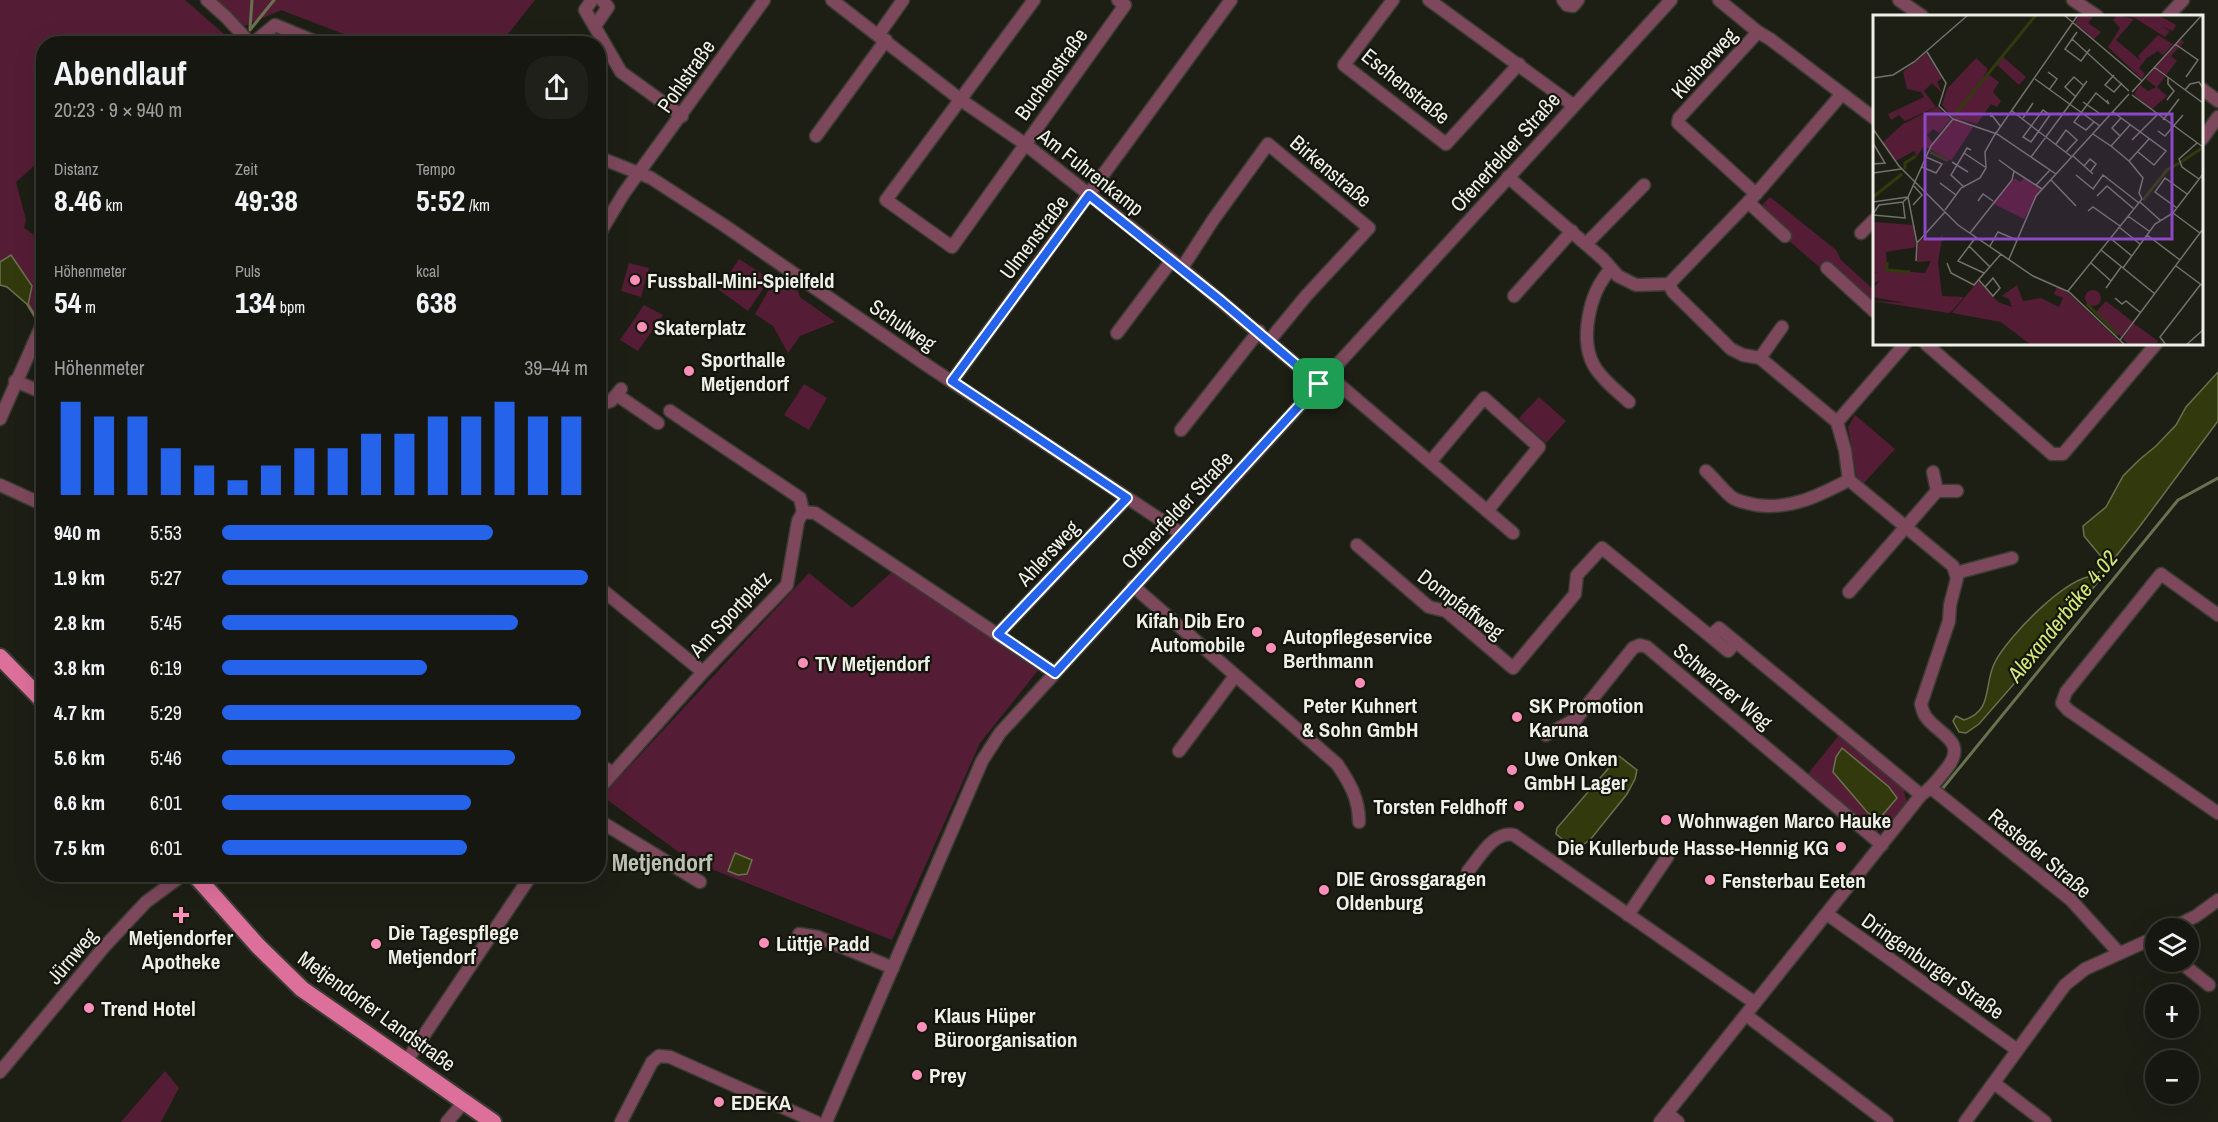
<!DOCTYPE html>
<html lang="de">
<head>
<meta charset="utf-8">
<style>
	:root { --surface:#161710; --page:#1f2019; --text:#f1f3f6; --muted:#9e9f9f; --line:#353630; --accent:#2563eb }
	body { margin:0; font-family:"Archivo Narrow",sans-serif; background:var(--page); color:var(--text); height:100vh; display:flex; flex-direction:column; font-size:22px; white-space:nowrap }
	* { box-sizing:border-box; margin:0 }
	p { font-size:20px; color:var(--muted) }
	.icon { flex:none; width:33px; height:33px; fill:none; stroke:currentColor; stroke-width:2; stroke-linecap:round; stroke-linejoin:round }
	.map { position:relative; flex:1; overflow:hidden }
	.side { position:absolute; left:36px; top:36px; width:570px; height:846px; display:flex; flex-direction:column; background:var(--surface); border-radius:24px; box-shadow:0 6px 24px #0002,0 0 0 2px var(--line) }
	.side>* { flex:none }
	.fabs { position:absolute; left:2145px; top:918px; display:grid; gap:12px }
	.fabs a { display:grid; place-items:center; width:54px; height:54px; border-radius:50%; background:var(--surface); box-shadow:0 6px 24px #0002,0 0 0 2px var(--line); font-size:30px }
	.pin { position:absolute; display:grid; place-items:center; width:51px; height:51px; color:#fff; margin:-26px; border-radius:12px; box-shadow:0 3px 9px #0006 }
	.round { display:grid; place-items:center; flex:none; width:63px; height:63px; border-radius:24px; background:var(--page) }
	.head { display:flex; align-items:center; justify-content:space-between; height:102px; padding:0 18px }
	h1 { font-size:33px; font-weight:700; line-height:45px }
	.stats { display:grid; grid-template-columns:repeat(3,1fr); gap:9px; height:102px; padding:6px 18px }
	.stats div { display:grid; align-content:center }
	.stats b { font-size:30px; font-weight:700 }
	.stats small { font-size:16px; font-weight:400 }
	.stats p { font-size:16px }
	.chart { height:168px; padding:12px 18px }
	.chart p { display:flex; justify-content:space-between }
	.chart svg { width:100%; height:108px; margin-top:6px; stroke:var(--accent); stroke-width:6 }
	ul { padding:0 18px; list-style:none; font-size:20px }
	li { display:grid; grid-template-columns:96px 72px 1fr; align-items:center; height:45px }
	li i { height:15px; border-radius:8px; background:var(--accent) }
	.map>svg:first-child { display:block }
	.green { fill:#551d35 }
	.water { fill:#323a0d; stroke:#6a714f; stroke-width:1.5 }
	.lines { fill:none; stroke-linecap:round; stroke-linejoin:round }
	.stream { stroke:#6a714f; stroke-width:3 }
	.minor-casing { stroke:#3a3c33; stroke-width:15 }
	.major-casing { stroke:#3a3c33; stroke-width:20 }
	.minor { stroke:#7d485c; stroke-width:12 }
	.major { stroke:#dd709b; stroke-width:16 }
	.route-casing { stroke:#fff; stroke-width:12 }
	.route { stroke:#2563eb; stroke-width:8 }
	.poi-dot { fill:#ff8eb9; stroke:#14160c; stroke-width:2 }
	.labels { text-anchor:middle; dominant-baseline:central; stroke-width:4.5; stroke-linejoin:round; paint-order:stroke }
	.street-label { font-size:21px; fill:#eef0e9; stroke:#14160c }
	.poi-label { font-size:21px; font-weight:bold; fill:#eef0e9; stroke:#14160c; text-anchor:start }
	.water-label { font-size:22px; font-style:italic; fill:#d2e97a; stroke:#14160c }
	.quarter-label { font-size:24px; font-weight:bold; fill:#bdc1b3; stroke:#14160c }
	.inset-river { fill:none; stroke:#323a0d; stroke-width:3 }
	.inset-road { fill:none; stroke:#71736a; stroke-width:1.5 }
	.view { fill:#8c49c5; fill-opacity:0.15; stroke:#8c49c5; stroke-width:3 }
	.inset-edge { fill:none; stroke:#eef0e9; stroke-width:3 }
</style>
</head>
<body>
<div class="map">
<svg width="2218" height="1122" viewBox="0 0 2218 1122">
	<rect width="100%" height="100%" fill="#1d1f15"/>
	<g class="green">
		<path d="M0,0H185L234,43L44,44L43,158L16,182L26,220L24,228L43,241V340L36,337L42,326C31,310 19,291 0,285Z"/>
		<polygon points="215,0 535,0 500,44 367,43 281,10 245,26"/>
		<polygon points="1770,197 1836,250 1841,260 1874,290 1874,310 1831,277 1789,241 1792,238 1759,208"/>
		<polygon points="739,259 770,279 748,311 719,290"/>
		<polygon points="629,263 649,268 641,297 621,291"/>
		<polygon points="778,274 796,286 800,297 835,322 800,336 788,353 773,326 755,314"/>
		<polygon points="644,305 663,315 638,351 620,340"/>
		<polygon points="804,384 827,398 809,430 784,415"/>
		<polygon points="1539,397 1566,421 1546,443 1519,418"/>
		<polygon points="1855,415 1895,449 1862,485 1857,479 1848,427"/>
		<polygon points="894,570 1040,668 980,743 892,940 691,861 602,796 809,573 852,608"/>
		<polygon points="1840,734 1903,787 1907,803 1886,829 1876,831 1807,775"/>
		<polygon points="165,1071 179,1088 161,1122 121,1122"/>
	</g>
	<g class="water">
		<polygon points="11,255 32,286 28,305 7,287 0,285 0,262"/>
		<path d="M2218,372V421L2140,526L2109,565L2106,572L2040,654L1979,724L1966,733L1959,732L1953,721L1956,716L1964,720C1994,710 1983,685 1995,662C2008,637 2066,576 2095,576L2103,568L2104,560L2084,536L2083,526L2106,507L2123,476L2139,460L2156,446L2176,425L2186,407Z"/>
		<polygon points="1842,748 1889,787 1897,798 1879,819 1868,813 1833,772 1836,757"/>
		<polygon points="1619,756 1637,770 1635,779 1627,794 1590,840 1581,846 1571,846 1556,834 1557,828"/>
		<polygon points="735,853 752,860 747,874 738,875 728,871"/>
	</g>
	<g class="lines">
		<g class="stream">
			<polyline points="250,28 252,0"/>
			<polyline points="250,30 274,0"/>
			<polyline points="28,305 36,318 44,302"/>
			<polyline points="1943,788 2178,500 2218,478"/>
		</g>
		<g class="minor-casing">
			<g id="minor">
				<polyline points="207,0 226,17 251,44"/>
				<polyline points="592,0 585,10 621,72 682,116"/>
				<polyline points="832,0 961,100 1025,144 1172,260 1319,384"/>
				<polyline points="1034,0 886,200 952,247 1125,5 1118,0"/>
				<polyline points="1393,0 1344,65 1446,144 1519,64"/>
				<polyline points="1429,0 1573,105"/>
				<polyline points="1563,0 1567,5 1573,6 1578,0"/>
				<polyline points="1719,0 1758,32 1770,39 1874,118"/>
				<polyline points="1899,0 1922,16"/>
				<polyline points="2073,0 2097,16"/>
				<polyline points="2168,16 2183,0"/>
				<polyline points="595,26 608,7 602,0"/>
				<polyline points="879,34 903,0"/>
				<polyline points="252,44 275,25 321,44"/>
				<polyline points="2202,89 2218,101"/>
				<polyline points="816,136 886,40"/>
				<polyline points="2202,139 2218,117"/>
				<polyline points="598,157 651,178 725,226 925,364 1182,534"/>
				<polyline points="1508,177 1603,259 1618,276 1636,285 1669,284 1756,194 1841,95"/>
				<polyline points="1756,194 1678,123 1679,118 1758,32"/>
				<polyline points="1748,202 1785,236"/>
				<polyline points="1861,233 1874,220"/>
				<polyline points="598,236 624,193 764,0"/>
				<polyline points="1586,244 1644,185"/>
				<polyline points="1182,268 1213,220 1268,144 1369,228 1306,296 1269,341"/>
				<polyline points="1827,268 1874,311"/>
				<path d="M1611,269C1589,292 1578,342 1596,369C1605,382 1618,392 1629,402"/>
				<polyline points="1669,284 1673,292 1731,349 1743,355 1760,358 1837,422"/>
				<polyline points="1514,296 1572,231"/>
				<polyline points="1117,333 1172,260"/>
				<polyline points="1926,344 2052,454 2063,454 2156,344"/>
				<polyline points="1760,358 1782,327"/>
				<polyline points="1328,375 1513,533"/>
				<polyline points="15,381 44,393"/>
				<polyline points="952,381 1231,0"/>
				<polyline points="617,395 658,423"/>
				<polyline points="598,405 611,401 621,389"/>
				<polyline points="670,411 800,498 803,512"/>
				<polyline points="0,419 44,320"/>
				<polyline points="1181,430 1259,331"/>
				<polyline points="1431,461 1484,398 1539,447 1487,511"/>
				<path d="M1706,471C1714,478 1726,494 1733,498C1739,502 1748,503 1756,505C1791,510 1818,496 1849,480"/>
				<polyline points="1933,472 1937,491"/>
				<polyline points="0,485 44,505"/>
				<polyline points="1357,545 1429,607 1446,611 1513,668 1575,594 1577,575 1602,548 1710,636 1719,628 1921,795"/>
				<polyline points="1956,573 2012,558"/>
				<path d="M1133,586L1337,764C1350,783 1359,799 1359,822"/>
				<polyline points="600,588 703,672"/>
				<polyline points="1849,592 1937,491 1957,491"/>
				<polyline points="2218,615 2161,574 2066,692 2062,703 2068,710 2218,813"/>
				<polyline points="998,634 1127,498"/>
				<polyline points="1710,636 1728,651 1736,642"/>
				<polyline points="1546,735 1576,719 1633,648 1640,645 1647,647 1882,845"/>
				<polyline points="1179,751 1235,676"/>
				<polyline points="598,764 613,773"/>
				<polyline points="1931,788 2071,900 2119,953"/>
				<polyline points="598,790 703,672 787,585 798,521 803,512 815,513 1055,673"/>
				<polyline points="598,820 700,882"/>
				<path d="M1468,871C1480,857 1493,831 1514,835L1755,1003"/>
				<polyline points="1827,914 2016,1049"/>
				<polyline points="1628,915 1668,856"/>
				<polyline points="2172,928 2196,916 2218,900"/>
				<polyline points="799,934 818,937 893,968"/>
				<polyline points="2180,962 2209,985"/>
				<polyline points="1746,1015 1887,1122"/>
				<polyline points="406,1062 532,874"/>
				<polyline points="0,1072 104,947 146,902 184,874"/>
				<polyline points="1994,1083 2045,1122"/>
				<polyline points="1667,1113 1678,1122"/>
				<polyline points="447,1122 464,1102"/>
				<polyline points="621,1122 652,1062 659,1056 670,1057 816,1122"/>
				<polyline points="826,1122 982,761 1000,733 1671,0"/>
				<path d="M1660,1122L1921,795C1932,788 1938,779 1947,768C1968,741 1939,735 1926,717C1923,713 1922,708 1921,704L1949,621L1950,605L1957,578L1953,566L1849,480L1845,450L1837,422L1905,344"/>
				<polyline points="1965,1122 2065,985 2085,969 2156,937"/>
			</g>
		</g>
		<g class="major-casing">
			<g id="major">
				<polyline points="0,657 44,702"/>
				<polyline points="194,874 258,946 302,989 493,1122"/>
			</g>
		</g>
		<use href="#minor" class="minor"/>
		<use href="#major" class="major"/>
	</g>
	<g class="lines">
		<g class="route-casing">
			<polygon id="route" points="1089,195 1220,300 1319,384 1055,673 998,634 1127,498 952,381"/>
		</g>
		<use href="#route" class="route"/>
	</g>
	<g class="poi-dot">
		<circle cx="635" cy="280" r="6"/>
		<circle cx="642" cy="327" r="6"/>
		<circle cx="689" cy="371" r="6"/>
		<circle cx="1257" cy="632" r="6"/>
		<circle cx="1271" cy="648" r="6"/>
		<circle cx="803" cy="663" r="6"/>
		<circle cx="1360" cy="683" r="6"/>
		<circle cx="1517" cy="717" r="6"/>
		<circle cx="1512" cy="770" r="6"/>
		<circle cx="1519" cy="806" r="6"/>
		<circle cx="1666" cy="820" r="6"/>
		<circle cx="1841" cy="847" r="6"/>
		<circle cx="1710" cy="880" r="6"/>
		<circle cx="1324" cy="890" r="6"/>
		<path d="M178 906h6v6h6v6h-6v6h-6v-6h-6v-6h6z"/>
		<circle cx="764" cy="943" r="6"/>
		<circle cx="376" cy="944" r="6"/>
		<circle cx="89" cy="1008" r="6"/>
		<circle cx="922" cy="1027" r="6"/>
		<circle cx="917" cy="1075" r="6"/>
		<circle cx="719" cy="1102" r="6"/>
	</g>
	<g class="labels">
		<g class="street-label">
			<text transform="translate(1704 63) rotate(-48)">Kleiberweg</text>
			<text transform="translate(1051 74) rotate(-54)">Buchenstraße</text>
			<text transform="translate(686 76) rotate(-55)">Pohlstraße</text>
			<text transform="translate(1406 86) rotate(39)">Eschenstraße</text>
			<text transform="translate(1505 152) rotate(-48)">Ofenerfelder Straße</text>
			<text transform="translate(1331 171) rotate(40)">Birkenstraße</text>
			<text transform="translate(1091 172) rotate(38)">Am Fuhrenkamp</text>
			<text transform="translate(1034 237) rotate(-53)">Ulmenstraße</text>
			<text transform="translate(903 325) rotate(34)">Schulweg</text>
			<text transform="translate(1177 510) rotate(-47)">Ofenerfelder Straße</text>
			<text transform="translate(1048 553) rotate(-47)">Ahlersweg</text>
			<text transform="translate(1461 604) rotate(37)">Dompfaffweg</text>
			<text transform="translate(730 614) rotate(-47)">Am Sportplatz</text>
			<text transform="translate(1723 686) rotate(40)">Schwarzer Weg</text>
			<text transform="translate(2040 853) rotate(40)">Rasteder Straße</text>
			<text transform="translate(72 956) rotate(-50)">Jürnweg</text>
			<text transform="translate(1933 966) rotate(35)">Dringenburger Straße</text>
			<text transform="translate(377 1011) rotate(36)">Metjendorfer Landstraße</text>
		</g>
		<g class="poi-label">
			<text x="647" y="280">Fussball-Mini-Spielfeld</text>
			<text x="654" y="327">Skaterplatz</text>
			<text x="701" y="359">Sporthalle<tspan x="701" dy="24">Metjendorf</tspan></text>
			<text x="1245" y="620" text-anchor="end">Kifah Dib Ero<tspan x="1245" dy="24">Automobile</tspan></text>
			<text x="1283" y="636">Autopflegeservice<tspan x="1283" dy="24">Berthmann</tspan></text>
			<text x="815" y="663">TV Metjendorf</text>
			<text x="1360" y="705" text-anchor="middle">Peter Kuhnert<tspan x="1360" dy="24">&amp; Sohn GmbH</tspan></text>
			<text x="1529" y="705">SK Promotion<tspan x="1529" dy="24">Karuna</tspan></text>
			<text x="1524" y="758">Uwe Onken<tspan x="1524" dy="24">GmbH Lager</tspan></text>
			<text x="1507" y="806" text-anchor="end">Torsten Feldhoff</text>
			<text x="1678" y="820">Wohnwagen Marco Hauke</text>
			<text x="1829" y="847" text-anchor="end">Die Kullerbude Hasse-Hennig KG</text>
			<text x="1336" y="878">DIE Grossgaragen<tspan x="1336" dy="24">Oldenburg</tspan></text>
			<text x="1722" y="880">Fensterbau Eeten</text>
			<text x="388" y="932">Die Tagespflege<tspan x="388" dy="24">Metjendorf</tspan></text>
			<text x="181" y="937" text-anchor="middle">Metjendorfer<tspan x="181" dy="24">Apotheke</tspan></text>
			<text x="776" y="943">Lüttje Padd</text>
			<text x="101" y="1008">Trend Hotel</text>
			<text x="934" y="1015">Klaus Hüper<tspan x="934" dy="24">Büroorganisation</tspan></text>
			<text x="929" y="1075">Prey</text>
			<text x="731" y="1102">EDEKA</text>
		</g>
		<g class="water-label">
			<text transform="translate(2062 616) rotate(-51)">Alexanderbäke 4.02</text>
		</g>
		<g class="quarter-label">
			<text x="662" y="862">Metjendorf</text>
		</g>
	</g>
	<g transform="translate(1873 15)">
		<rect width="330" height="330" fill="#1d1f15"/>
		<path d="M206,0L220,2L215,8L228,17L221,24L202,8ZM244,0L261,4L243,25L268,46L265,41L285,20L300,29L290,40L285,36L274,43L266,53L272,59L269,64L235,32L247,13L240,5ZM257,0H285L303,10L300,16L288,11L297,16L292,22ZM307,24L311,27L298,41L304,46L293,60L282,52ZM53,38L69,63L64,67L69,78L59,68L51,76L63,92L32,106L26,100L18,105L15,99L51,82L48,77L34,74L30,57ZM129,41L153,62L146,70L123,49ZM103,43L115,54L102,77L115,59L126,67L120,77L128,86L124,92L118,89L104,109L79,102L69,90L74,74ZM282,53L292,62L284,72L294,81L278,95L261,79L267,70L275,76L283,72L273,64ZM64,92L78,104L66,118L60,114L54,120L60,128L82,102L101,111L78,146L51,131L44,141L41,136L23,146L9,128L30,109ZM142,163L147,167L151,163L168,174L151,204L119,188ZM0,207L40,210L43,232L13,237L14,255L52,258L58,246L44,247L45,229L49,224L65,225L70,219L65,247L69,281L91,282L80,295L76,298L0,286L33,288L0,282V273L7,266L0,268V257L5,258L0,256ZM105,266L125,287L139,292L136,284L129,281L144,270L150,286L168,283L186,292L190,283L181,279L184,272L195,278L250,330H158L128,307L79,298ZM212 283a8 8 0 1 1 16 0a8 8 0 1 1-16 0ZM233,286L260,307L248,322L222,298ZM260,308L285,326L284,328L256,330L250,324Z" fill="#551d35"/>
		<path class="inset-river" d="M80,102L163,0M57,137L75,146M308,147L329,133M32,154V148L43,141M0,182L29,159M270,185L294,155L306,148M14,247V255L37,257M214,289L245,320"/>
		<path class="inset-road" d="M191,0L269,66M204,17L199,24L256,76M199,24L192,34L208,46L217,34M302,29L325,45L313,62M54,37L73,68L66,91L80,104M281,52L330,88M175,57L184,64L176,75M241,60L232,70L241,77L249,68M0,63L20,60L41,47L95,0M162,64L227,111M312,75L317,69L326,67L330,73M259,77L329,0M259,80L330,132M202,81L192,72L201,62L210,70M294,85L301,76L295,69V63M210,87L226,98M170,95L177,100L158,127L150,122ZM139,96L199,142M240,97L293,136L281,150L265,137M118,102V99L128,112M150,103L160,88M80,104L124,119L183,159M290,105L306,84M221,107L213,115L201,107L223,78L236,89L234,85M0,114L26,151L85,210L160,261L196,277L252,330M285,116L292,121L310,100M220,119L238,131L257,110M247,121L239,113L248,103M259,125L284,100M0,128L12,148L0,149M324,128L306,144L309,152L326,164M183,129L193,115L204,125L193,137M238,131L256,146M91,138L112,152M200,141L220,159M158,142L214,66M126,145L141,156M79,147L95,157M211,151L217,144L223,149L218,156M49,152L63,158L69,149L53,142M0,158L28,154M203,160L220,174L230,160L266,188M178,165L203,191M67,168L83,180M163,170L177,155M91,172L78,160L94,133L98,135M224,181L234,171L261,194M35,182L44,228M105,186L110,179L120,186M0,187L35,182M267,187L288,206M40,190L49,180L41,171M304,193L282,177L292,163L314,179M72,195L88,173L107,163L113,153L112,137L121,121L205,0M215,196L220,192L247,211M300,198L327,218M0,199L6,190L30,187L35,182L58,131L80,104M0,200L32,203L30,187M255,201L276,216M246,212L267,229M97,218L139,165L141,156L169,174M274,220L307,245M103,222L85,246L111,258M237,223L259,241M96,231L117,252M117,231L125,217L144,225M228,235L282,279M136,244L163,181L256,79M43,246L44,228L72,197M74,248L78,258L101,270L128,239M218,248L238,266M303,251L330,271M250,253L282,209L300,198L330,159M105,264L120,281L127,273L120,263L112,272M233,273L248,252M195,276L269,184L266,178L270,163L256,146L276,124M242,283L249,289L253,286L268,298M247,325L330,214M293,330L287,322L328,269M313,330L330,315"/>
		<path class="view" d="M52,99H299V224H52Z"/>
		<rect width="330" height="330" class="inset-edge"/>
	</g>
</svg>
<div class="fabs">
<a><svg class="icon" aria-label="layers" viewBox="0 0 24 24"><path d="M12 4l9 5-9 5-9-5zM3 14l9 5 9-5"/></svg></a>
<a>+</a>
<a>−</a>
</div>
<div class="pin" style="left:1319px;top:384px;background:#1e9e55"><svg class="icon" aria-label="arrive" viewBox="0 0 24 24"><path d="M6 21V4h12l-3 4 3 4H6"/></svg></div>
<section class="side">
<div class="head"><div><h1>Abendlauf</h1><p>20:23 · 9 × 940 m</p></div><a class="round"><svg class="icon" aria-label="share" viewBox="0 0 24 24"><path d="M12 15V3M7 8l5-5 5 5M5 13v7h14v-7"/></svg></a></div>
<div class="stats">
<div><p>Distanz</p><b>8.46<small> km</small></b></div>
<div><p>Zeit</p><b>49:38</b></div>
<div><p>Tempo</p><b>5:52<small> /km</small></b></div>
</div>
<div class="stats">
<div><p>Höhenmeter</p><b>54<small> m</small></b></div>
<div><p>Puls</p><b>134<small> bpm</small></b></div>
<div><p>kcal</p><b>638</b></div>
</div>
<div class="chart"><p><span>Höhenmeter</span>39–44 m</p>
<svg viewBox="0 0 160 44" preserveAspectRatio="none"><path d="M5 44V6M15 44V12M25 44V12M35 44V25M45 44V32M55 44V38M65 44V32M75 44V25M85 44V25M95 44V19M105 44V19M115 44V12M125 44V12M135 44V6M145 44V12M155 44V12"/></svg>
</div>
<ul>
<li><b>940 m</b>5:53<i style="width:74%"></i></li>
<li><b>1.9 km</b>5:27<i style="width:100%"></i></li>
<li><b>2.8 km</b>5:45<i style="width:81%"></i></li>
<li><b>3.8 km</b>6:19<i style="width:56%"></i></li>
<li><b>4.7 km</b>5:29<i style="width:98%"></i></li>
<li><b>5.6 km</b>5:46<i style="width:80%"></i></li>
<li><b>6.6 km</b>6:01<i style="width:68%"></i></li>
<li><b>7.5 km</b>6:01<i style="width:67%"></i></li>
</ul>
</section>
</div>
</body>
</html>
